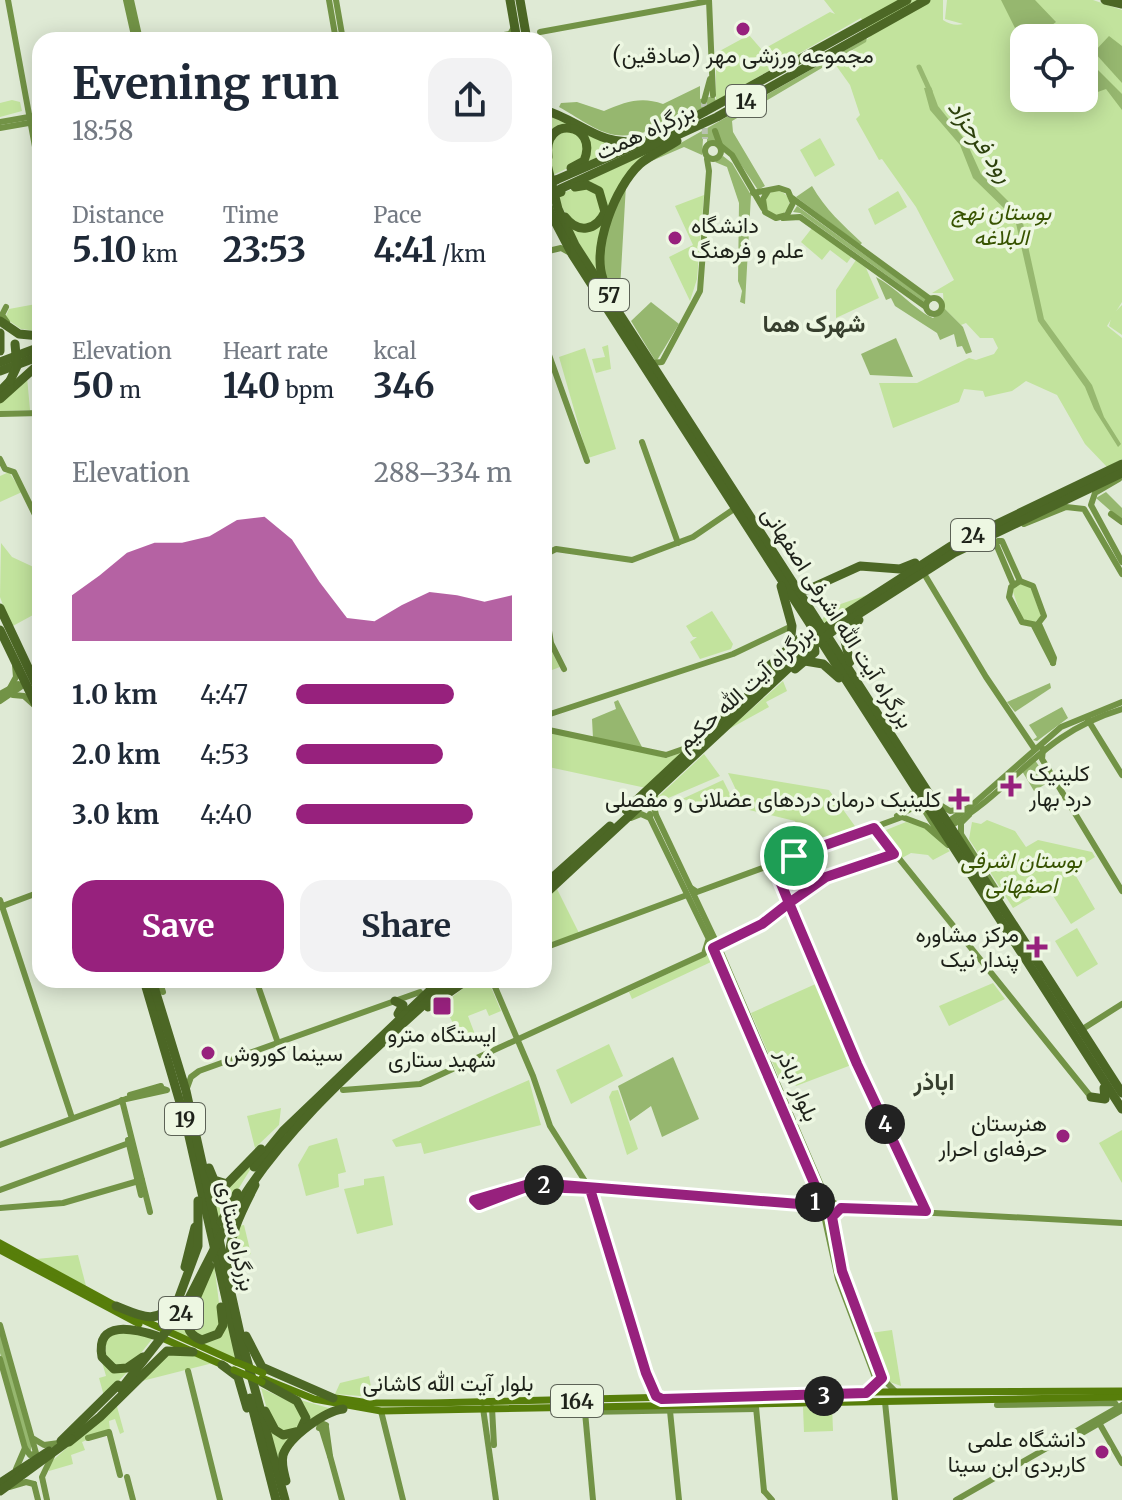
<!DOCTYPE html>
<html lang="en">
<head>
<meta charset="utf-8">
<style>
	:root { --surface:#fff; --page:#f2f2f3; --text:#1f2937; --muted:#747a83; --accent:#97217d }
	body { margin:0; font-family:Merriweather,Vazirmatn,serif; background:var(--page); color:var(--text); height:100vh; display:flex; flex-direction:column; font-size:30px; white-space:nowrap }
	* { box-sizing:border-box; margin:0 }
	p { font-size:26px; color:var(--muted) }
	.icon { flex:none; width:44px; height:44px; fill:none; stroke:currentColor; stroke-width:2; stroke-linecap:round; stroke-linejoin:round }
	.map { position:relative; flex:1; overflow:hidden }
	.panel { position:absolute; left:32px; top:32px; width:520px; height:956px; display:flex; flex-direction:column; background:var(--surface); border-radius:24px; box-shadow:0 4px 20px #0003 }
	.panel>* { flex:none }
	.fabs { position:absolute; left:1010px; top:24px; display:grid; gap:16px }
	.fabs a { display:grid; place-items:center; width:88px; height:88px; border-radius:16px; background:var(--surface); box-shadow:0 4px 20px #0003; font-size:40px }
	.pin { position:absolute; display:grid; place-items:center; width:68px; height:68px; color:#fff; margin:-34px; border:4px solid #fff; border-radius:50%; box-shadow:0 2px 8px #0007 }
	.km { position:absolute; width:40px; height:40px; margin:-20px; border-radius:50%; background:#222; color:#fff; font-size:22px; line-height:40px; text-align:center }
	.round { display:grid; place-items:center; flex:none; width:84px; height:84px; border-radius:24px; background:var(--page) }
	.headline { display:flex; align-items:center; justify-content:space-between; height:136px; padding:0 40px }
	h1 { font-size:44px; font-weight:700; line-height:60px }
	.metrics { display:grid; grid-template-columns:repeat(3,1fr); gap:12px; height:136px; padding:8px 40px }
	.metrics div { display:grid; align-content:center }
	.metrics b { font-size:34px; font-weight:700 }
	.metrics small { font-size:22px; font-weight:400 }
	.metrics p { font-size:22px }
	.chart { height:224px; padding:16px 40px }
	.chart p { display:flex; justify-content:space-between }
	.chart svg { width:100%; height:144px; margin-top:8px; fill:var(--accent); opacity:.7 }
	.action { display:flex; gap:16px; margin-top:auto; padding:16px 40px }
	.action a { flex:1; height:92px; border-radius:24px; background:var(--accent); color:#fff; font-size:32px; font-weight:700; line-height:92px; text-align:center }
	.action a+a { background:var(--page); color:var(--text) }
	ul { padding:0 40px; list-style:none; font-size:26px }
	li { display:grid; grid-template-columns:128px 96px 1fr; align-items:center; height:60px }
	li i { height:20px; border-radius:10px; background:var(--accent) }
	.map>svg:first-child { display:block }
	.green { fill:#c2e39d; fill-rule:evenodd }
	.forest { fill:#96b76f }
	.water { fill:#97b870 }
	.lines { fill:none; stroke-linecap:round; stroke-linejoin:round }
	.river { stroke:#97b870; stroke-width:5 }
	.secondary-tunnel { stroke:#b8c2b0; stroke-width:6; stroke-dasharray:6 3; stroke-linecap:butt }
	.secondary { stroke:#729346; stroke-width:6 }
	.primary { stroke:#577e0a; stroke-width:7 }
	.highway { stroke:#4c6725; stroke-width:9 }
	.primary-bridge { stroke:#577e0a; stroke-width:7 }
	.highway-bridge { stroke:#4c6725; stroke-width:9 }
	.route-casing { stroke:#fff; stroke-width:16 }
	.route { stroke:#97217d; stroke-width:10 }
	.poi-dot { fill:#97217d; stroke:#edf7e2; stroke-width:3 }
	.labels { text-anchor:middle; dominant-baseline:central; stroke-width:7; stroke-linejoin:round; paint-order:stroke }
	.shield { fill:#edf7e2; stroke:#5c6256; stroke-width:2 }
	.shield-label { font-size:20px; font-weight:bold; fill:#1e221a }
	.poi-label { font-size:22px; fill:#1e221a; stroke:#edf7e2; text-anchor:end }
	.street-label { font-size:22px; fill:#1e221a; stroke:#edf7e2 }
	.park-label { font-size:22px; font-style:italic; fill:#375300; stroke:#edf7e2 }
	.water-label { font-size:24px; font-style:italic; fill:#2d410c; stroke:#edf7e2 }
	.neighbourhood-label { font-size:24px; font-weight:bold; fill:#373f2e; stroke:#edf7e2 }
</style>
</head>
<body>
<div class="map">
<svg width="1122" height="1500" viewBox="0 0 1122 1500">
	<rect width="100%" height="100%" fill="#dfead5"/>
	<g class="green">
		<path d="M824,0H943V20C949,24 956,26 963,24L945,19L947,0H1093L1122,10V302L1107,326L1122,338V459L1107,467L1085,444L1057,395L1026,381L1012,391L985,397L983,391L964,389L959,402L893,428L879,383H917L969,358L976,360L994,354L998,348L993,338H980L966,323L961,325L944,308L943,293H932L954,280L916,207L882,159L879,160L856,119L860,115L850,85L835,64L870,37L861,18L716,101V53L749,35L762,50L830,12L835,14ZM1024,38H1084V98H1024Z"/>
		<polygon points="12,100 20,102 22,111 0,117 0,103"/>
		<polygon points="544,112 629,143 582,164 589,150 571,126 544,145"/>
		<polygon points="572,129 585,143 581,162 553,175 548,149 554,136"/>
		<polygon points="820,138 835,165 815,177 800,150"/>
		<polygon points="679,139 629,174 604,284 565,220 595,227 605,197 580,184"/>
		<path d="M573,189H594L604,211L587,227C569,219 563,214 557,195Z"/>
		<polygon points="898,191 907,207 875,225 868,209"/>
		<circle cx="777" cy="203" r="12"/>
		<polygon points="704,195 697,279 690,301 669,257 693,245 675,206"/>
		<polygon points="812,228 852,256 847,263 830,250 822,260 801,242"/>
		<polygon points="856,260 866,268 879,298 836,318 836,290"/>
		<polygon points="36,304 37,331 21,329 5,318 9,309"/>
		<polygon points="1122,305 1122,335 1109,326 1112,315"/>
		<polygon points="608,345 611,369 596,373 592,359 605,357 602,347"/>
		<polygon points="585,348 616,449 588,458 559,357"/>
		<polygon points="27,377 30,410 0,411 0,402"/>
		<polygon points="9,472 22,492 0,502 0,476"/>
		<polygon points="1,543 12,557 40,570 40,618 33,615 11,627 0,597"/>
		<polygon points="1021,583 1031,588 1041,616 1035,622 1023,621 1012,589"/>
		<polygon points="867,595 825,623 822,620 829,608"/>
		<polygon points="712,611 733,644 731,649 700,659 690,642 697,637 693,637 686,626"/>
		<polygon points="550,646 560,667 544,673 544,649"/>
		<polygon points="783,681 787,691 766,702 769,707 729,729"/>
		<polygon points="544,730 667,758 687,750 646,788 544,766"/>
		<polygon points="704,754 720,776 659,802 658,797"/>
		<polygon points="728,773 829,790 857,829 806,848 795,821 745,809"/>
		<polygon points="723,780 736,806 729,810 682,799"/>
		<polygon points="987,820 1015,831 1026,847 1038,840 1092,852 1095,857 1073,871 1095,909 1071,924 1048,888 1013,908 969,839 972,822 981,824"/>
		<polygon points="906,822 925,827 950,851 933,860 928,855 911,853 902,858 881,832"/>
		<polygon points="556,887 579,933 544,945 544,897"/>
		<polygon points="1077,928 1098,964 1077,977 1055,941"/>
		<polygon points="708,955 711,962 632,999 629,992"/>
		<polygon points="474,980 488,980 501,1011 489,1016 486,1009 468,1016 476,1037 457,1046 449,1028 454,1025 443,1004"/>
		<polygon points="820,982 854,1064 796,1086 791,1077 780,1080 751,1013"/>
		<polygon points="993,983 1005,999 949,1026 939,1006"/>
		<polygon points="609,1044 623,1076 571,1104 556,1070"/>
		<polygon points="529,1080 541,1125 424,1154 421,1143 396,1147 392,1140"/>
		<polygon points="618,1090 638,1149 627,1155 609,1097 612,1091"/>
		<polygon points="281,1108 279,1125 255,1148 247,1116"/>
		<polygon points="193,1109 208,1172 219,1185 259,1155 217,1224"/>
		<polygon points="1122,1130 1122,1183 1099,1143"/>
		<polygon points="337,1138 346,1172 338,1174 339,1187 306,1196 298,1165 309,1146"/>
		<polygon points="384,1176 393,1225 357,1234 344,1189 364,1185 364,1179"/>
		<polygon points="244,1225 251,1254 230,1259 238,1226"/>
		<polygon points="78,1255 86,1286 36,1259"/>
		<polygon points="214,1263 221,1319 219,1330 203,1337 192,1331 188,1322"/>
		<polygon points="219,1285 238,1361 171,1332 185,1312 185,1323 206,1341 225,1321"/>
		<polygon points="116,1330 153,1338 132,1364 122,1368 106,1361 106,1338"/>
		<polygon points="892,1330 901,1386 887,1381 870,1333"/>
		<polygon points="193,1354 213,1363 138,1382 164,1355"/>
		<polygon points="102,1362 105,1365 133,1366 104,1396 99,1378 106,1376"/>
		<polygon points="369,1376 373,1397 335,1394 340,1383"/>
		<polygon points="261,1388 295,1404 302,1416 297,1428 282,1432 270,1420"/>
		<polygon points="297,1399 332,1409 297,1437 277,1465 266,1425 280,1437 294,1436 307,1411"/>
		<polygon points="116,1403 124,1432 120,1434 115,1419 109,1421 110,1430 82,1442 85,1450 71,1455 73,1464 49,1471 49,1464"/>
		<polygon points="832,1405 833,1431 804,1432 803,1407"/>
	</g>
	<g class="forest">
		<polygon points="1001,0 1035,0 1056,22 1040,34 1043,38 1024,38 1024,46"/>
		<polygon points="1109,36 1122,46 1122,83 1094,52"/>
		<polygon points="867,38 866,42 732,121 733,132 765,186 758,190 733,153 717,142 707,146 707,137 703,139 702,155 684,147 640,166"/>
		<polygon points="1084,56 1122,94 1122,110 1106,89 1084,97"/>
		<path d="M700,86V99L714,96L716,101C689,115 646,139 615,135C596,132 576,116 559,107L561,103L577,102L604,111C625,102 641,96 663,104Z"/>
		<polygon points="723,156 732,163 751,195 745,304 740,302 742,291 738,281 739,203 727,167 715,162"/>
		<path d="M626,185L620,289L611,294C592,246 608,230 626,185Z"/>
		<path d="M812,186C825,209 843,225 862,243L860,245L796,197Z"/>
		<polygon points="797,206 926,299 924,302 800,213 793,212"/>
		<path d="M876,277C894,286 919,313 933,318L944,308L963,327L972,352L966,354L962,346L957,347L954,334L940,340L937,333L895,306L891,298L886,300Z"/>
		<polygon points="651,302 679,324 656,362 631,321"/>
		<polygon points="896,338 913,377 870,375 861,354"/>
		<polygon points="1106,492 1122,508 1122,521 1096,498"/>
		<polygon points="1050,683 1051,688 1015,712 1007,702"/>
		<polygon points="618,700 643,749 593,738 592,719 616,709 614,702"/>
		<polygon points="1062,707 1068,718 1037,741 1033,740 1037,737 1029,725"/>
		<polygon points="1035,760 1049,782 1034,791 1022,771"/>
		<polygon points="673,1057 699,1119 662,1137 651,1106 630,1121 618,1086"/>
		<polygon points="0,1332 31,1441 31,1454 25,1445 0,1353"/>
	</g>
	<polygon class="water" points="931,87 938,106 966,141 981,174 1021,214 1044,319 1092,385 1104,417 1121,444 1118,447 1094,409 1085,387 1038,321 1015,219 973,178 960,145 930,110 924,88"/>
	<g class="lines">
		<polyline class="river" points="919,67 930,91"/>
		<polyline class="secondary-tunnel" points="704,101 705,139"/>
		<g class="secondary">
			<polyline points="8,0 40,174"/>
			<polyline points="126,0 135,40"/>
			<polyline points="131,0 140,40"/>
			<polyline points="329,0 336,40"/>
			<polyline points="336,0 343,40"/>
			<polyline points="709,0 713,95"/>
			<polyline points="540,32 709,1"/>
			<polyline points="473,40 510,34 513,29"/>
			<polyline points="704,101 710,79"/>
			<polyline points="0,122 40,115"/>
			<polyline points="0,128 40,121"/>
			<polyline points="715,131 720,145"/>
			<circle cx="713" cy="151" r="8"/>
			<polyline points="721,146 732,155 763,208"/>
			<polyline points="753,193 779,188 788,191 793,203 787,215 776,218 765,212 763,199 768,191"/>
			<polyline points="792,198 930,299"/>
			<polyline points="783,218 800,217 926,307"/>
			<polyline points="544,252 561,248 570,253"/>
			<circle cx="934" cy="306" r="8"/>
			<polyline points="6,307 2,315 7,322"/>
			<polyline points="544,341 587,461"/>
			<polyline points="652,363 662,362 700,291 709,171 707,159"/>
			<polyline points="0,414 40,413"/>
			<polyline points="642,442 678,543"/>
			<polyline points="0,459 5,469 14,472 40,525"/>
			<polyline points="1119,479 1095,493 1091,505 1122,562"/>
			<polyline points="1111,514 1122,522"/>
			<polyline points="1024,524 1066,507 1084,509 1122,574"/>
			<polyline points="544,555 556,549 632,560 693,537 734,509"/>
			<polyline points="926,577 986,677 1034,748"/>
			<polygon points="1020,581 1033,586 1044,616 1037,625 1022,622 1009,597 1011,587"/>
			<polyline points="1013,584 996,544 998,541 1002,541 1020,581"/>
			<polyline points="544,601 551,643 564,669"/>
			<polyline points="1039,624 1054,658 1053,663"/>
			<polyline points="1034,626 1053,663"/>
			<polyline points="40,672 40,675"/>
			<polyline points="10,688 16,677 15,665"/>
			<polyline points="0,694 18,684 22,686 0,701"/>
			<polyline points="13,695 24,696 34,705"/>
			<polyline points="544,716 733,654 792,626"/>
			<polyline points="1088,720 1122,775"/>
			<polyline points="544,729 666,755 689,747"/>
			<polyline points="1043,749 1042,759 1122,891"/>
			<polyline points="656,792 653,802 656,815 720,950 826,1197 846,1284 882,1378 896,1392"/>
			<polyline points="920,803 939,834"/>
			<polyline points="937,803 950,811 964,809"/>
			<polyline points="969,815 961,823 961,834 1001,897"/>
			<polyline points="897,816 912,808 914,793"/>
			<polyline points="631,818 641,814 650,818 650,814"/>
			<polyline points="650,818 720,962 820,1197 838,1279 876,1380"/>
			<polyline points="946,823 971,806 1061,727 1122,702"/>
			<polyline points="872,825 1091,1097"/>
			<path d="M949,827C1017,787 1039,734 1122,709"/>
			<polyline points="773,864 857,1064 926,1211"/>
			<polyline points="691,888 697,892 902,817 926,826 948,845"/>
			<polyline points="0,900 72,1118"/>
			<polyline points="0,907 40,892"/>
			<polyline points="718,945 762,924 826,877 894,854"/>
			<polyline points="544,948 687,895"/>
			<polyline points="159,980 163,992"/>
			<polyline points="256,980 278,1043"/>
			<polyline points="492,980 533,1076 550,1126 590,1189 646,1373 659,1398"/>
			<polyline points="1081,1030 1122,1004"/>
			<polyline points="187,1088 191,1077 199,1071 420,992"/>
			<polyline points="343,1090 420,1084 704,954 708,941"/>
			<polyline points="130,1095 161,1086"/>
			<polyline points="122,1100 150,1212"/>
			<polyline points="128,1140 141,1195"/>
			<polyline points="0,1145 126,1099 167,1090 158,1087"/>
			<circle cx="533" cy="1183" r="4"/>
			<polyline points="537,1183 812,1205 825,1214"/>
			<polyline points="0,1190 129,1143"/>
			<polyline points="478,1198 529,1184"/>
			<polygon points="480,1198 481,1204 475,1205 475,1199"/>
			<polyline points="829,1199 841,1208 1122,1223"/>
			<polyline points="0,1208 63,1203 142,1180"/>
			<polyline points="0,1325 36,1453 30,1455 25,1448"/>
			<polyline points="0,1359 25,1448 16,1469"/>
			<polyline points="188,1371 220,1500"/>
			<polyline points="885,1402 895,1500"/>
			<polyline points="997,1405 1115,1403 1118,1408"/>
			<polyline points="756,1407 764,1491"/>
			<polyline points="483,1408 496,1500"/>
			<polyline points="492,1408 494,1445"/>
			<polyline points="381,1411 403,1500"/>
			<polyline points="670,1411 679,1500"/>
			<polyline points="585,1412 756,1409"/>
			<polyline points="585,1412 593,1500"/>
			<polyline points="1098,1421 1122,1463"/>
			<polygon points="321,1423 326,1425 324,1430 319,1428"/>
			<polyline points="322,1430 330,1456 326,1427"/>
			<polyline points="88,1438 109,1432 120,1475"/>
			<polyline points="34,1439 44,1445 59,1443"/>
			<polyline points="1065,1443 1122,1410"/>
			<polyline points="330,1456 342,1500"/>
			<polyline points="127,1477 133,1500"/>
			<polyline points="34,1484 38,1500"/>
			<polyline points="9,1487 26,1482 34,1484"/>
			<polyline points="764,1491 772,1500"/>
			<polyline points="47,1500 42,1477 52,1456"/>
			<polyline points="956,1500 1122,1405"/>
		</g>
		<g class="primary">
			<polyline points="0,1243 118,1307"/>
			<polyline points="0,1250 139,1324"/>
			<polyline points="136,1317 236,1362"/>
			<polyline points="160,1337 225,1366"/>
			<polyline points="262,1378 314,1399 381,1411 1122,1397"/>
			<polyline points="329,1397 369,1403 431,1403 878,1392 1122,1391"/>
		</g>
		<g class="highway">
			<polyline points="510,0 517,40"/>
			<polyline points="520,0 527,40"/>
			<polyline points="1105,0 1122,4"/>
			<path d="M544,110C578,119 602,149 640,140"/>
			<polyline points="544,152 558,209 575,245 1122,1093"/>
			<path d="M548,157C542,114 600,122 584,161L571,168"/>
			<polyline points="556,180 675,128 907,0"/>
			<polyline points="560,189 717,117 926,0"/>
			<polyline points="544,192 550,212 572,254 1122,1109"/>
			<path d="M565,217C578,234 596,231 605,212L599,191L587,185L575,187"/>
			<path d="M603,279C592,247 615,187 640,164C650,155 665,149 677,141"/>
			<polyline points="0,321 19,334 40,336"/>
			<polyline points="0,333 0,351"/>
			<polyline points="0,362 40,347"/>
			<polyline points="0,371 40,356"/>
			<polyline points="0,391 10,381"/>
			<polyline points="0,399 40,363"/>
			<polyline points="781,586 792,626 790,645"/>
			<polyline points="795,586 807,590 860,566 900,569 915,563"/>
			<polyline points="0,608 40,693"/>
			<polyline points="833,622 951,546 1122,464"/>
			<polyline points="837,628 954,553 1122,473"/>
			<polyline points="0,630 40,713"/>
			<polyline points="805,661 823,664 839,678"/>
			<polyline points="850,662 844,637 859,620"/>
			<polyline points="769,666 799,639 808,638 814,644 815,652 795,669"/>
			<polyline points="626,810 805,643"/>
			<polyline points="544,885 610,826"/>
			<polyline points="544,895 809,649"/>
			<polyline points="144,980 186,1123 240,1360"/>
			<polyline points="152,980 186,1091 241,1338 285,1500"/>
			<polyline points="395,1001 403,1005 398,1014"/>
			<polyline points="428,1007 467,980"/>
			<polyline points="1091,1097 1105,1099 1104,1088"/>
			<polyline points="254,1167 283,1131 441,980"/>
			<polyline points="209,1168 214,1180 227,1184 261,1149"/>
			<polyline points="221,1222 237,1193"/>
			<path d="M226,1226C275,1133 373,1051 451,980"/>
			<path d="M210,1266L188,1317C186,1329 191,1336 202,1340L218,1334L223,1325L221,1307"/>
			<polyline points="185,1267 195,1227"/>
			<path d="M229,1269C227,1239 241,1212 255,1185"/>
			<path d="M116,1306C137,1314 157,1327 172,1303"/>
			<polyline points="172,1316 198,1246 198,1201"/>
			<polyline points="246,1336 262,1367 333,1398"/>
			<path d="M143,1357L127,1368L114,1369L102,1357C95,1319 135,1329 157,1336"/>
			<polyline points="222,1365 238,1377 247,1408"/>
			<polyline points="262,1382 297,1401 306,1418 300,1431 283,1435 275,1430 265,1411"/>
			<polyline points="250,1398 276,1500"/>
			<polyline points="61,1441 118,1385"/>
			<polyline points="69,1442 100,1417 167,1351 193,1352"/>
			<path d="M286,1481C284,1473 281,1464 283,1455C289,1437 325,1411 343,1409"/>
			<polyline points="0,1483 49,1451"/>
			<polyline points="0,1491 71,1439"/>
		</g>
		<g class="primary-bridge">
			<polyline points="236,1362 263,1373"/>
			<polyline points="234,1370 262,1382"/>
		</g>
		<g class="highway-bridge">
			<polyline points="544,185 556,180"/>
			<polyline points="544,198 561,192"/>
			<polyline points="10,381 17,366 15,344"/>
			<polyline points="805,643 833,622"/>
			<polyline points="809,649 837,628"/>
			<polyline points="121,1389 183,1310 226,1226"/>
		</g>
	</g>
	<g class="lines">
		<g class="route-casing">
			<path id="route" d="M794,856L773,864L789,903L762,924L713,948L820,1197L812,1205L537,1183L479,1205L474,1200L529,1184L532,1179C546,1189 572,1188 590,1189L646,1373L656,1396L662,1399L866,1393L882,1378L842,1271L832,1217L841,1208L926,1211L857,1064L789,903L826,877L894,854L874,828L794,856"/>
		</g>
		<use href="#route" class="route"/>
	</g>
	<g class="poi-dot">
		<circle cx="743" cy="29" r="8"/>
		<circle cx="675" cy="238" r="8"/>
		<path d="M1007 774h8v8h8v8h-8v8h-8v-8h-8v-8h8z"/>
		<path d="M955 787h8v8h8v8h-8v8h-8v-8h-8v-8h8z"/>
		<path d="M1033 935h8v8h8v8h-8v8h-8v-8h-8v-8h8z"/>
		<rect x="432" y="996" width="20" height="20" rx="4"/>
		<circle cx="208" cy="1053" r="8"/>
		<circle cx="1063" cy="1136" r="8"/>
		<circle cx="1102" cy="1452" r="8"/>
	</g>
	<g class="labels">
		<g class="shield">
			<rect x="726" y="85" width="40" height="32" rx="6"/>
			<rect x="589" y="279" width="40" height="32" rx="6"/>
			<rect x="951" y="519" width="44" height="32" rx="6"/>
			<rect x="165" y="1103" width="40" height="32" rx="6"/>
			<rect x="159" y="1297" width="44" height="32" rx="6"/>
			<rect x="551" y="1385" width="52" height="32" rx="6"/>
		</g>
		<g class="shield-label">
			<text x="746" y="101">14</text>
			<text x="609" y="295">57</text>
			<text x="973" y="535">24</text>
			<text x="185" y="1119">19</text>
			<text x="181" y="1313">24</text>
			<text x="577" y="1401">164</text>
		</g>
		<g class="poi-label">
			<text x="743" y="55" text-anchor="middle">مجموعه ورزشی مهر (صادقین)</text>
			<text x="691" y="225" text-anchor="start">دانشگاه<tspan x="691" dy="25">علم و فرهنگ</tspan></text>
			<text x="1029" y="773" text-anchor="start">کلینیک<tspan x="1029" dy="25">درد بهار</tspan></text>
			<text x="941" y="799">کلینیک درمان دردهای عضلانی و مفصلی</text>
			<text x="1019" y="934">مرکز مشاوره<tspan x="1019" dy="25">پندار نیک</tspan></text>
			<text x="442" y="1034" text-anchor="middle">ایستگاه مترو<tspan x="442" dy="25">شهید ستاری</tspan></text>
			<text x="224" y="1053" text-anchor="start">سینما کوروش</text>
			<text x="1047" y="1123">هنرستان<tspan x="1047" dy="25">حرفه‌ای احرار</tspan></text>
			<text x="1086" y="1439">دانشگاه علمی<tspan x="1086" dy="25">کاربردی ابن سینا</tspan></text>
		</g>
		<g class="street-label">
			<text transform="translate(645 131) rotate(-25)">بزرگراه همت</text>
			<text transform="translate(838 617) rotate(57)">بزرگراه آیت الله اشرفی اصفهانی</text>
			<text transform="translate(745 687) rotate(-42)">بزرگراه آیت الله حکیم</text>
			<text transform="translate(798 1085) rotate(67)">بلوار اباذر</text>
			<text transform="translate(237 1236) rotate(78)">بزرگراه ستاری</text>
			<text x="448" y="1383">بلوار آیت الله کاشانی</text>
		</g>
		<g class="park-label">
			<text x="1001" y="212">بوستان نهج<tspan x="1001" dy="25">البلاغه</tspan></text>
			<text x="1021" y="860">بوستان اشرفی<tspan x="1021" dy="25">اصفهانی</tspan></text>
		</g>
		<g class="water-label">
			<text transform="translate(981 141) rotate(55)">رود فرحزاد</text>
		</g>
		<g class="neighbourhood-label">
			<text x="814" y="323">شهرک هما</text>
			<text x="934" y="1081">اباذر</text>
		</g>
	</g>
</svg>
<div class="fabs">
<a><svg class="icon" aria-label="locate" viewBox="0 0 24 24"><circle cx="12" cy="12" r="6"/><path d="M12 2v4M12 18v4M2 12h4M18 12h4"/></svg></a>
</div>
<div class="pin" style="left:794px;top:856px;background:#1e9e55"><svg class="icon" aria-label="arrive" viewBox="0 0 24 24"><path d="M6 21V4h12l-3 4 3 4H6"/></svg></div>
<b class="km" style="left:815px;top:1202px">1</b>
<b class="km" style="left:544px;top:1185px">2</b>
<b class="km" style="left:824px;top:1396px">3</b>
<b class="km" style="left:885px;top:1124px">4</b>
<section class="panel">
<div class="headline"><div><h1>Evening run</h1><p>18:58</p></div><a class="round"><svg class="icon" aria-label="share" viewBox="0 0 24 24"><path d="M12 15V3M7 8l5-5 5 5M5 13v7h14v-7"/></svg></a></div>
<div class="metrics">
<div><p>Distance</p><b>5.10<small> km</small></b></div>
<div><p>Time</p><b>23:53</b></div>
<div><p>Pace</p><b>4:41<small> /km</small></b></div>
</div>
<div class="metrics">
<div><p>Elevation</p><b>50<small> m</small></b></div>
<div><p>Heart rate</p><b>140<small> bpm</small></b></div>
<div><p>kcal</p><b>346</b></div>
</div>
<div class="chart"><p><span>Elevation</span>288–334 m</p>
<svg viewBox="0 0 160 44" preserveAspectRatio="none"><path d="M0 44V30L10 24L20 17L30 14L40 14L50 12L60 7L70 6L80 13L90 26L100 37L110 38L120 33L130 29L140 30L150 32L160 30V44z"/></svg>
</div>
<ul>
<li><b>1.0 km</b>4:47<i style="width:73%"></i></li>
<li><b>2.0 km</b>4:53<i style="width:68%"></i></li>
<li><b>3.0 km</b>4:40<i style="width:82%"></i></li>
</ul>
<div class="action"><a>Save</a><a>Share</a></div>
</section>
</div>
</body>
</html>
